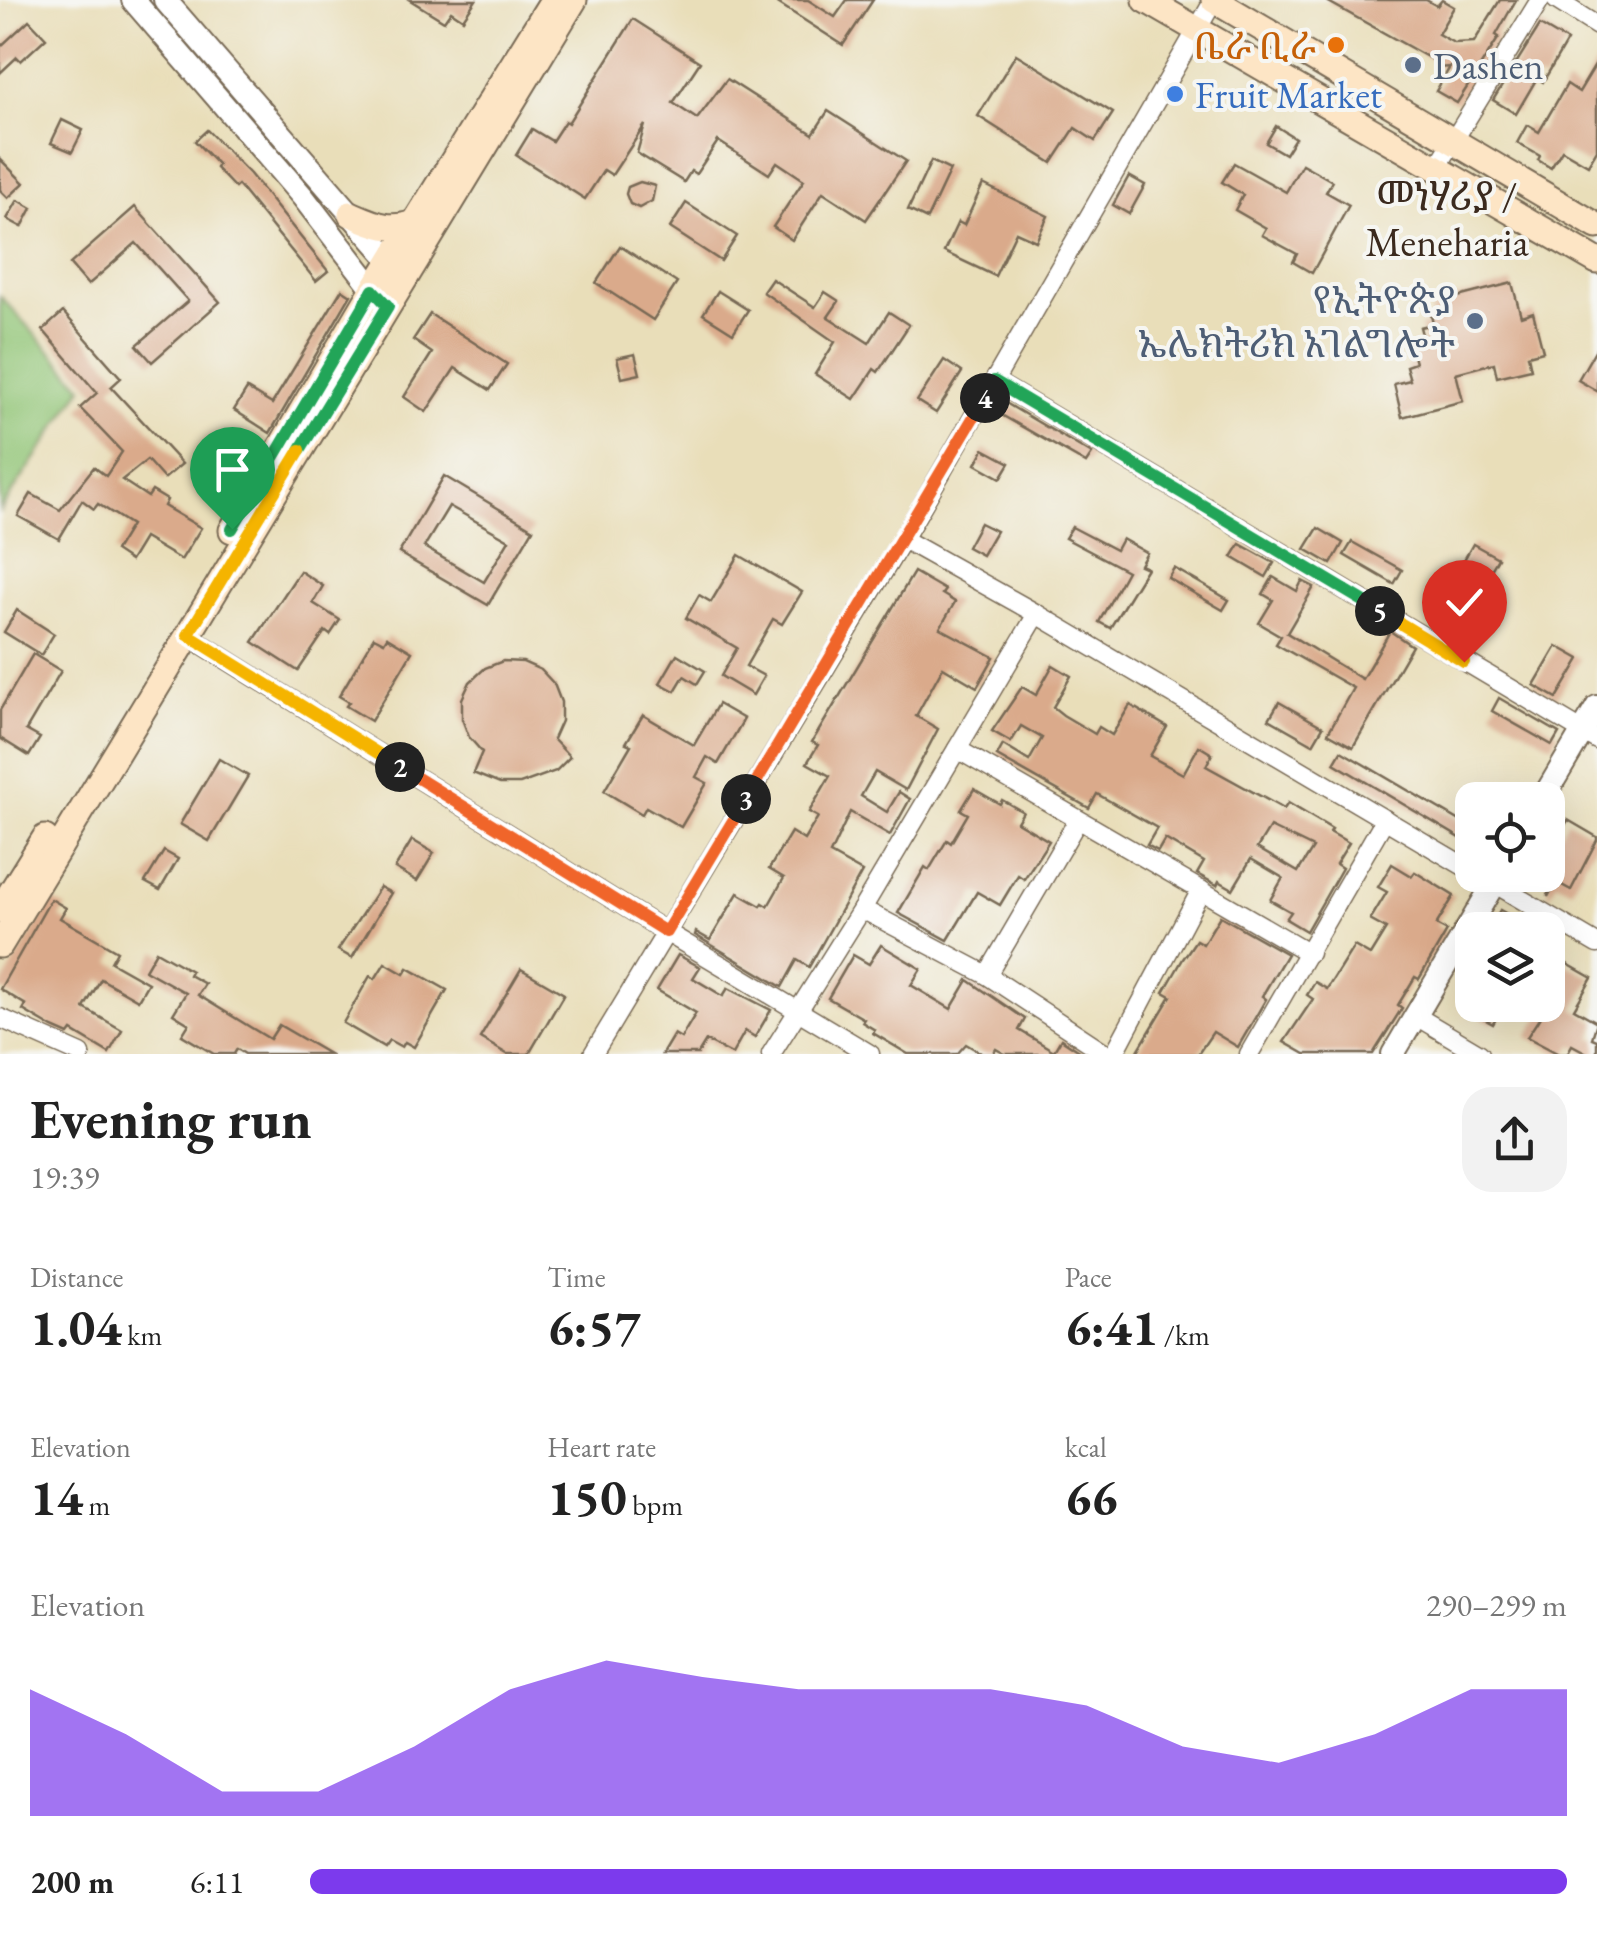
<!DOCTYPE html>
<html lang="en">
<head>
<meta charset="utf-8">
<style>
	:root { --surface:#fff; --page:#f2f2f2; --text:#222; --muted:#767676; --accent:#7c3aed }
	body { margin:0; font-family:"EB Garamond","Noto Serif Ethiopic",serif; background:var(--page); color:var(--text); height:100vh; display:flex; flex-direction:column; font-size:38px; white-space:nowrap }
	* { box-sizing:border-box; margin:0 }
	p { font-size:32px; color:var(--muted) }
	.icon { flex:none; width:55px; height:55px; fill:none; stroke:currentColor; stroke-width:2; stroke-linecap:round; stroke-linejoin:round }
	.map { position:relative; height:1054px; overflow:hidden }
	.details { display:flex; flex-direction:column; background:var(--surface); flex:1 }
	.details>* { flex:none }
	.tools { position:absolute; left:1455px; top:782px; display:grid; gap:20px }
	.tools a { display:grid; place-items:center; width:110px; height:110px; border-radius:20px; background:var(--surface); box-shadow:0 10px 40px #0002; font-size:50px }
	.pin { position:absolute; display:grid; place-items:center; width:85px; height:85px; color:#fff; margin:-102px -42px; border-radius:50% 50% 50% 0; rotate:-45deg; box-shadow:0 0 10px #0007 }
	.pin .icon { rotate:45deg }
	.km { position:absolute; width:50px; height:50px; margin:-25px; border-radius:50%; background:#222; color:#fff; font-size:28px; line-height:50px; text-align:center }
	.round { display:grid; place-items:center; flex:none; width:105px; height:105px; border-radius:30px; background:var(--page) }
	.head { display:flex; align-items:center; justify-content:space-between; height:170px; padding:0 30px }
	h1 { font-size:55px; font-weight:700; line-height:75px }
	.figures { display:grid; grid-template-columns:repeat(3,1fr); gap:15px; height:170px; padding:10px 30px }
	.figures div { display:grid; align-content:center }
	.figures b { font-size:50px; font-weight:700 }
	.figures small { font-size:28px; font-weight:400 }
	.figures p { font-size:28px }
	.chart { height:280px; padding:20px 30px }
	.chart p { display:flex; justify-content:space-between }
	.chart svg { width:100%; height:180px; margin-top:10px; fill:var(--accent); opacity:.7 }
	ul { padding:0 30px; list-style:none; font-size:32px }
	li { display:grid; grid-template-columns:160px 120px 1fr; align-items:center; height:75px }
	li i { height:25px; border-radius:12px; background:var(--accent) }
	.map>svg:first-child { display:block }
	.green { fill:#91c576; stroke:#66784a; stroke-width:2.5 }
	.building { fill:#daaa8b; fill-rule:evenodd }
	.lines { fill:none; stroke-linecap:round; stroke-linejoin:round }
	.minor-casing { stroke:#786954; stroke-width:21 }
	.tertiary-casing { stroke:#786954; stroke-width:26 }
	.secondary-casing { stroke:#786954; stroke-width:29 }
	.minor { stroke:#fff; stroke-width:18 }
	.tertiary { stroke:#fff; stroke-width:22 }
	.secondary { stroke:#fde5c5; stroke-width:25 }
	.split-1-casing { stroke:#fff; stroke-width:20 }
	.split-2-casing { stroke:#fff; stroke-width:20 }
	.split-3-casing { stroke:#fff; stroke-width:20 }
	.split-4-casing { stroke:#fff; stroke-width:20 }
	.split-5-casing { stroke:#fff; stroke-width:20 }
	.split-6-casing { stroke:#fff; stroke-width:20 }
	.split-1 { stroke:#22a559; stroke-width:12 }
	.split-2 { stroke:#f5b400; stroke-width:12 }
	.split-3 { stroke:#f0652b; stroke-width:12 }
	.split-4 { stroke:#f0652b; stroke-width:12 }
	.split-5 { stroke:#22a559; stroke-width:12 }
	.split-6 { stroke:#f5b400; stroke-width:12 }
	.food-dot { fill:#e8710a; stroke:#f6f6f2; stroke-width:4 }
	.service-dot { fill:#5c6f8a; stroke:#f6f6f2; stroke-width:4 }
	.shop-dot { fill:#3f7fe0; stroke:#f6f6f2; stroke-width:4 }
	.labels { text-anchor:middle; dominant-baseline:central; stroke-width:8; stroke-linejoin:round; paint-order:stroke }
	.food-label { font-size:38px; fill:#c56008; stroke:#f6f6f2; text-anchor:end }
	.service-label { font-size:38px; fill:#4e5e75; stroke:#f6f6f2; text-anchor:start }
	.shop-label { font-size:38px; fill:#366cbe; stroke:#f6f6f2; text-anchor:start }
	.neighbourhood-label { font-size:40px; fill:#3b2a1e; stroke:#f6f6f2 }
</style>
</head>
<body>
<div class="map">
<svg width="1597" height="1054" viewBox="0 0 1597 1054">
	<rect width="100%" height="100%" fill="#f6f6f2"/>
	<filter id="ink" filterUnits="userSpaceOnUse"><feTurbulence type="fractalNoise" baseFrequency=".01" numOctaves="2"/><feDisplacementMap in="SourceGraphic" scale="20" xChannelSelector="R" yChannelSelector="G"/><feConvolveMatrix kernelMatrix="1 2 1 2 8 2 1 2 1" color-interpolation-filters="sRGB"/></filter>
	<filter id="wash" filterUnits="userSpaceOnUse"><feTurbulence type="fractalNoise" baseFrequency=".0048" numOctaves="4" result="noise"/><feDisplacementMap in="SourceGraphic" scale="40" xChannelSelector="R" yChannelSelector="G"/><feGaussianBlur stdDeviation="2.25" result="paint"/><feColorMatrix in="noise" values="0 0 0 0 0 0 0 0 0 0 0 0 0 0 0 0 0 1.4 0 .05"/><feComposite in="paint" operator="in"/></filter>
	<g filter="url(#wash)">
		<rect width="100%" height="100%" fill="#e9deb9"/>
		<polygon class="green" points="0,296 83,387 0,511"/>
		<g id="blocks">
			<g class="building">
				<polygon points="410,0 476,0 463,19 451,11 444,21"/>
				<polygon points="773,0 808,0 835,17 847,0 873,0 843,45"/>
				<polygon points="1325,0 1426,0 1437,6 1442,0 1454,7 1438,34 1454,43 1474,42 1500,0 1516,0 1496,35 1499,37 1457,103 1436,91 1450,67 1438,68 1438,63"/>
				<polygon points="633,19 700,62 673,103 697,119 727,79 813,134 828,111 906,161 866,220 823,192 792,240 773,227 804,180 777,162 769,174 718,141 696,174 691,171 684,182 637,153 645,125 612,175 604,170 585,199 516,155 532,129 552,141 565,121 568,123"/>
				<polygon points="29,20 46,38 21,61 17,57 0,73 0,47"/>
				<polygon points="1540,25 1567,41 1543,82 1537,78 1516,114 1493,100"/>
				<polygon points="1016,54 1113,113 1095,141 1075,128 1052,163 978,116"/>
				<polygon points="1597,62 1597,150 1588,165 1562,150 1551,168 1538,160 1540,156 1517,143 1527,125 1539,132 1567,84 1579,92"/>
				<polygon points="62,120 83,130 72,152 51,143"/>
				<polygon points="1276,126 1295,138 1285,154 1266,143"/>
				<polygon points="207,130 250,174 328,271 316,281 238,185 235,188 216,168 218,165 195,141"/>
				<polygon points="0,159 24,183 8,198 0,190"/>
				<polygon points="931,161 950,170 927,219 908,210"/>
				<polygon points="1234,163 1286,192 1302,164 1332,181 1326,192 1349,205 1312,273 1293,262 1297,254 1262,235 1266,228 1235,210 1243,195 1222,182"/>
				<polygon points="1129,176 1145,185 1129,214 1113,205"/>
				<polygon points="640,182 655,186 652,201 639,208 630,204 626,194 628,187"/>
				<polygon points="983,184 1048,216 1036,241 1016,232 995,276 944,252 958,222 964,225"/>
				<polygon points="18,200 32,208 22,227 7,219"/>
				<polygon points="686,203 737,236 721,261 670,228"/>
				<polygon points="135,207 220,302 152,362 137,345 188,301 136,243 88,285 70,264"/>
				<polygon points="620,246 677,283 653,320 596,283"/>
				<polygon points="772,279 815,307 825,292 839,301 828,317 869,343 889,312 909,325 878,372 874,369 854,399 815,374 835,342 763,292"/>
				<polygon points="1512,283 1521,316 1533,312 1543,351 1528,355 1531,369 1497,377 1494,363 1456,373 1463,401 1402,417 1394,384 1410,380 1406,366 1415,363 1410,345 1424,342 1420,327 1433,324 1430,310 1447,306 1446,300"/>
				<polygon points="342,289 351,295 270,433 234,410 247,389 272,404"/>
				<polygon points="718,291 748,310 733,333 703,314"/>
				<polygon points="63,312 121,378 111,387 182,464 164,479 147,460 122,480 148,497 152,491 167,500 164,506 201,528 181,560 144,538 130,561 115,551 131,525 98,504 94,509 82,500 59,539 18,516 31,494 60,510 94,467 106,476 122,452 80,408 97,393 43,330"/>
				<polygon points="430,314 507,364 490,390 455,368 426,412 404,397 432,353 413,340"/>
				<polygon points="1597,347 1597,391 1578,380"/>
				<polygon points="635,354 640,374 622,378 617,358"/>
				<polygon points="944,360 962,372 936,413 917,401"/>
				<polygon points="1004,402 1092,454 1086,463 998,413"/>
				<polygon points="235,433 245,470 214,478 204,442"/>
				<polygon points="984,449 1010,463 1001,478 976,464"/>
				<path d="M444,476L533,529L488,605L399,553ZM449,506L509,540L484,582L424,547Z"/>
				<polygon points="980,523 996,531 982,555 967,547"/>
				<polygon points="1072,527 1116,550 1122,539 1147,553 1140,565 1147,568 1110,628 1099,622 1127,571 1065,538"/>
				<polygon points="1318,528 1343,543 1331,564 1305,549"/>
				<polygon points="1352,542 1402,570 1394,584 1344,555"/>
				<polygon points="1240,544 1274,563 1266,577 1232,557"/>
				<polygon points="1473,544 1498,558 1452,638 1432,627 1452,593 1447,590"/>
				<polygon points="739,555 802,592 782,624 773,619 746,666 764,676 753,695 721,676 737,648 686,618 699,595 711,602"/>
				<polygon points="1174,568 1229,600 1223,610 1168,578"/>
				<polygon points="300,571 323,586 313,603 340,620 330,635 325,631 298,671 253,642"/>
				<polygon points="914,572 945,590 942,594 955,602 940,628 994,657 977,687 943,667 916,716 938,729 906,790 875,772 861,796 887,812 899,792 910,799 890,835 850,812 830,854 862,872 809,967 797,960 782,987 695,935 696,932 710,940 738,893 761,906 763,903 768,906 784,878 769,869 791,832 804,840 818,817 809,812 830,776 807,763 818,745 812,742"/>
				<polygon points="1273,577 1297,591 1302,581 1314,587 1287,633 1362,679 1390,631 1412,646 1353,747 1328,733 1353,688 1276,644 1281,636 1259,623 1273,600 1263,594"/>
				<polygon points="17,610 54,634 41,655 4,632"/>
				<polygon points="374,637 384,642 387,637 412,652 371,721 346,706 349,702 339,696"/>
				<polygon points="1557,646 1580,659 1557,698 1534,685"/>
				<polygon points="33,654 61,671 26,730 40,738 29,756 0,738 0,710"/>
				<polygon points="677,654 705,671 697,684 684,676 675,691 660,683"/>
				<polygon points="503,661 523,662 541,670 554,684 561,702 561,721 553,739 570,757 556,771 520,784 500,784 473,773 482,752 469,737 462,719 462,699 470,682 485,668"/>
				<path d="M1053,665L1071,676L1053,707L1063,715L1095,734L1099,727L1112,735L1130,705L1167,727L1150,756L1183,774L1199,746L1212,754L1206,766L1284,809L1288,803L1332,829L1330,832L1349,843L1336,864L1342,868L1306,931L1286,919L1291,912L1270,900L1283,878L1251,859L1233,889L1219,881L1217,885L1197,874L1204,862L1165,839L1158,851L1147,845L1157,828L1097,794L1089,808L997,756L1003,745L1029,761L1042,738L1021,726L1011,742L992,731L1022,687L1036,695ZM1270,827L1313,848L1298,872L1257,848Z"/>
				<polygon points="1499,698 1559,733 1552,745 1492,711"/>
				<polygon points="1279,702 1323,727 1313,744 1269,719"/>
				<polygon points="718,704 744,719 718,764 707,757 696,777 707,783 681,827 646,807 642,814 604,791 631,745 626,743 643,715 694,745"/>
				<polygon points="1341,751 1472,828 1472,845 1334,763"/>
				<polygon points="219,759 248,776 209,841 180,824"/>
				<polygon points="974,789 1000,804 1002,800 1023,812 1017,822 1049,841 1024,879 1018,875 1000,905 977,892 948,940 898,913 925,867 929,870 947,840 951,843 968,814 961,810"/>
				<polygon points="1568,820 1597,837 1597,840 1571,890 1556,882 1548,897 1548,844 1552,847"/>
				<polygon points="412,840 434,853 417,881 395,868"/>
				<polygon points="164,851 178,859 160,890 145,882"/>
				<polygon points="1392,864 1412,876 1415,872 1454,896 1436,925 1447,931 1419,979 1415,977 1398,1005 1402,1008 1373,1054 1305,1054 1284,1042 1313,999 1307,995 1315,982 1327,989 1354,946 1370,955 1386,929 1370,920 1387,892 1378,887"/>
				<polygon points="380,887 391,893 352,958 338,950"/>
				<polygon points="51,899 66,908 60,918 117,951 111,962 148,983 138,1000 101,979 84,1008 122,1030 109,1053 72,1031 69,1035 53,1028 23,1010 26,1005 0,989"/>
				<polygon points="1500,910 1511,916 1536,930 1489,930"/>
				<polygon points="1220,916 1287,954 1262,996 1266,999 1238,1047 1213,1032 1198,1054 1136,1054 1171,996 1164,992 1183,959 1196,940 1203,944"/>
				<polygon points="881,945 921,969 911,985 951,1009 968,980 1025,1019 1019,1030 1054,1051 1061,1039 1084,1054 1005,1054 996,1049 993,1054 983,1054 966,1044 957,1054 908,1054 873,1033 875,1030 862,1022 864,1019 828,998 853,955 869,964"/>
				<polygon points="156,951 191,971 189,975 205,984 198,995 250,1027 270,1039 279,1025 329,1054 245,1054 237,1049 234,1054 214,1054 182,1035 189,1024 173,1014 186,993 145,970"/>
				<polygon points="1548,953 1592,978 1574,1009 1597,1022 1592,1038 1597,1040 1597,1054 1589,1054 1572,1045 1567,1054 1559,1054 1527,1037 1548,1005"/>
				<polygon points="678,955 700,967 693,978 723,996 728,988 771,1010 755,1037 745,1031 732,1054 706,1041 698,1054 662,1054 674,1034 681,1038 696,1013 657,990"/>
				<polygon points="385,963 404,974 408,968 447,990 414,1047 405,1042 402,1047 389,1040 384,1047 343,1023 370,976 375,979"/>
				<polygon points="521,969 564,994 529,1054 507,1054 480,1038"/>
				<polygon points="1459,1005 1504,1005 1493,1024"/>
			</g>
		</g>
	</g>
	<g filter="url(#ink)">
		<use href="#blocks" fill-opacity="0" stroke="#786954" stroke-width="2.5"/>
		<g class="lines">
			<g class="minor-casing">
				<g id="minor">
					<polyline points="1556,0 1597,26"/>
					<polyline points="1436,169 1540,0"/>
					<polyline points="994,381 1597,740"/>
					<polyline points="903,539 1037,614 1472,871"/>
					<polyline points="187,635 666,932 870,1054"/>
					<polyline points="957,749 1309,953"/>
					<polyline points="1480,875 1597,944"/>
					<polyline points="862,909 987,975 1107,1054"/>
					<polyline points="987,975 1078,820"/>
					<polyline points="1416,1016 1480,1054"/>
					<polyline points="0,1018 81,1054"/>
					<polyline points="593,1054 903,539 1214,0"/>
					<polyline points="771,1054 862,909 1037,614"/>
					<polyline points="1114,1054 1201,890"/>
					<polyline points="1249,1054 1385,819"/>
				</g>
			</g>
			<g class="tertiary-casing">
				<g id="tertiary">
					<polyline points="133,0 303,197 383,301"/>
					<polyline points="165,0 402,273"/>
					<polyline points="1542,800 1597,707"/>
					<polyline points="1393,1054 1499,875"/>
				</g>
			</g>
			<g class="secondary-casing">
				<g id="secondary">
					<polyline points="1146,0 1597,261"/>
					<polyline points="1214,0 1597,226"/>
					<path d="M351,214C376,225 390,232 418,222"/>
					<polyline points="232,530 373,290 553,0"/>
					<polyline points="0,910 45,838"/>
					<polyline points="0,945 574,0"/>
				</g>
			</g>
			<use href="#minor" class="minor"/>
			<use href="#tertiary" class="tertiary"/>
			<use href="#secondary" class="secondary"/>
		</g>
	</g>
	<g class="lines" filter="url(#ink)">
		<g class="split-1-casing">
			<polyline id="split-1" points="232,529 373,290 388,306 300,450"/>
		</g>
		<g class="split-2-casing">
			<polyline id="split-2" points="300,450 188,635 400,767"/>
		</g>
		<g class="split-3-casing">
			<polyline id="split-3" points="400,767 666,932 746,799"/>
		</g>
		<g class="split-4-casing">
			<polyline id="split-4" points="746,799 985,398"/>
		</g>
		<g class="split-5-casing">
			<polyline id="split-5" points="985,398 994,381 1380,611"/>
		</g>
		<g class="split-6-casing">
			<polyline id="split-6" points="1380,611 1464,662"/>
		</g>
		<use href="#split-1" class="split-1"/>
		<use href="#split-2" class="split-2"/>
		<use href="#split-3" class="split-3"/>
		<use href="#split-4" class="split-4"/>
		<use href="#split-5" class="split-5"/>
		<use href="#split-6" class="split-6"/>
	</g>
	<circle class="food-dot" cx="1336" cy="45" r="10"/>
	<g class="service-dot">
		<circle cx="1413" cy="65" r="10"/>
		<circle cx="1475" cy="321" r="10"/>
	</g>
	<circle class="shop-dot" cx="1175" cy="94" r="10"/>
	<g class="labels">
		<g class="food-label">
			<text x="1316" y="45">ቤራ ቢራ</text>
		</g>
		<g class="service-label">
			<text x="1433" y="65">Dashen</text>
			<text x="1455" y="299" text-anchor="end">የኢትዮጵያ<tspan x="1455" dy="44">ኤሌክትሪክ አገልግሎት</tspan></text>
		</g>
		<g class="shop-label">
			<text x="1195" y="94">Fruit Market</text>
		</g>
		<g class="neighbourhood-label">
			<text x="1447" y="196">መነሃሪያ /<tspan x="1447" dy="46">Meneharia</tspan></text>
		</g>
	</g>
</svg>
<div class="tools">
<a><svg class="icon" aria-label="locate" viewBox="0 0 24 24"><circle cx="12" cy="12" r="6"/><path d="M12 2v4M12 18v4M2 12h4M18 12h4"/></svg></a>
<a><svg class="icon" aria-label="layers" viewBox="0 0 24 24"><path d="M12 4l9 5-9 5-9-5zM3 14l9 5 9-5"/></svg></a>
</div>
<div class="pin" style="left:232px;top:529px;background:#1e9e55"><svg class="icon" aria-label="arrive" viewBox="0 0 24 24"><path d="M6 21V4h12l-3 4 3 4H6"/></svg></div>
<div class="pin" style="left:1464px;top:662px;background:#d93025"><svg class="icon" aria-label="check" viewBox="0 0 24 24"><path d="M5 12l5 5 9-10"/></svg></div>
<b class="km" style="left:400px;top:767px">2</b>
<b class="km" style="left:746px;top:799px">3</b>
<b class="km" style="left:985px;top:398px">4</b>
<b class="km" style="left:1380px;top:611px">5</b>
</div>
<section class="details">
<div class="head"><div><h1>Evening run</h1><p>19:39</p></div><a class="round"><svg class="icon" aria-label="share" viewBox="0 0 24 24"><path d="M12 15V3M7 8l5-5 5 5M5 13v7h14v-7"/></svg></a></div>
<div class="figures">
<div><p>Distance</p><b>1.04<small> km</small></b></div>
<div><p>Time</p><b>6:57</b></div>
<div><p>Pace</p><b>6:41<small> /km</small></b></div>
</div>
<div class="figures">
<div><p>Elevation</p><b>14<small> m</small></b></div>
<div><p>Heart rate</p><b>150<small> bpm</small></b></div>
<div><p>kcal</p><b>66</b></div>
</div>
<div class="chart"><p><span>Elevation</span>290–299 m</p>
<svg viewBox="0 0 160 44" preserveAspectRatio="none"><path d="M0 44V13L10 24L20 38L30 38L40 27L50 13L60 6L70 10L80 13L90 13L100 13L110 17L120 27L130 31L140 24L150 13L160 13V44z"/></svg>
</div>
<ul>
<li><b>200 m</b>6:11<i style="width:100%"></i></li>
</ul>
</section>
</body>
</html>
